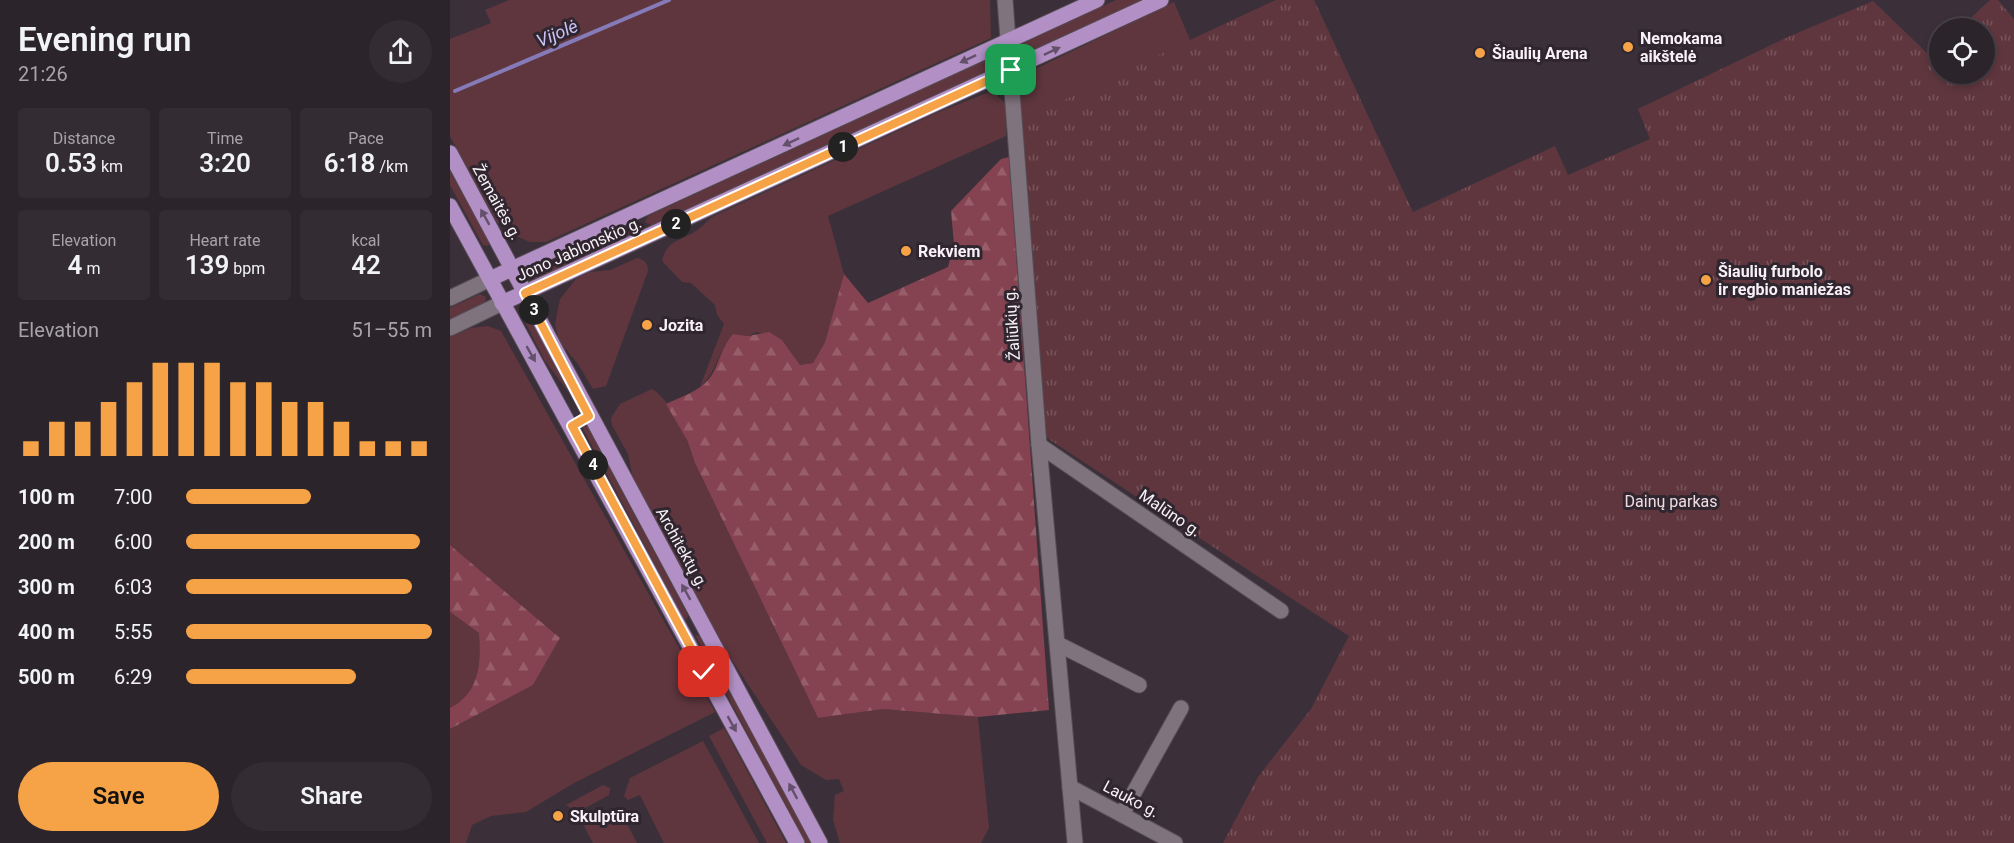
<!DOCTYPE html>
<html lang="en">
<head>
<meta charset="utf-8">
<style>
	:root { --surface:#2c242b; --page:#342c33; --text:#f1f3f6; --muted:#a6a4a9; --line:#484147; --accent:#f6a247 }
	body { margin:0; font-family:Roboto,sans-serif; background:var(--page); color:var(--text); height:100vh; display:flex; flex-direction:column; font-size:22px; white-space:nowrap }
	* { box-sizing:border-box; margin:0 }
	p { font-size:20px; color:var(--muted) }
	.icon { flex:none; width:33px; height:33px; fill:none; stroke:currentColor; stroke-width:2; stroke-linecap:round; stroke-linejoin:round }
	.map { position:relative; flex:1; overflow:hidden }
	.details { display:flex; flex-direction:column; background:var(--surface); width:450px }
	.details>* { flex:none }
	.tools { position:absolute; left:1479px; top:18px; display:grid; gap:12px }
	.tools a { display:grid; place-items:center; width:66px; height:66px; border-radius:50%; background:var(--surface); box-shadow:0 3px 9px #0003,0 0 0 2px var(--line); font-size:30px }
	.pin { position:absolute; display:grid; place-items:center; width:51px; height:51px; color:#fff; margin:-26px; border-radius:12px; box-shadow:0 3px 9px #0006 }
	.km { position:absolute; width:30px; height:30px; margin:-15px; border-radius:50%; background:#222; color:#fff; font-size:16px; line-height:30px; text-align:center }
	.round { display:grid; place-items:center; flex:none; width:63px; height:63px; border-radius:32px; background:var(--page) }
	.head { display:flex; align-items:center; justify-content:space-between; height:102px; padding:0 18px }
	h1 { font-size:33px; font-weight:600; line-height:45px }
	.metrics { display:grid; grid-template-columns:repeat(3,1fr); gap:9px; height:102px; padding:6px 18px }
	.metrics div { display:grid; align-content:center; border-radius:6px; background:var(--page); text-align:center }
	.metrics b { font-size:26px; font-weight:600 }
	.metrics small { font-size:16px; font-weight:400 }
	.metrics p { font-size:16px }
	.chart { height:168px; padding:12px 18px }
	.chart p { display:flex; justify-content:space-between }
	.chart svg { width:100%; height:108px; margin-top:6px; stroke:var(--accent); stroke-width:6 }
	.button { display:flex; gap:12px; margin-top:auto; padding:12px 18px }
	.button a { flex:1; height:69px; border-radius:36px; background:var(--accent); color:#111; font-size:24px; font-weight:600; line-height:69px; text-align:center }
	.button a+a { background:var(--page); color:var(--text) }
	ul { padding:0 18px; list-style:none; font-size:20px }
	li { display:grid; grid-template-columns:96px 72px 1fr; align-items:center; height:45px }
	li i { height:15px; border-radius:8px; background:var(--accent) }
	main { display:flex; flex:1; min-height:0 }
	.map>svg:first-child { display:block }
	.grass { fill:#5f363e }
	.forest { fill:url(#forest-firs) }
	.park { fill:url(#park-tufts) }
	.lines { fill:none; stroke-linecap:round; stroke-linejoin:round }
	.stream { stroke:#867bb9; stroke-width:4 }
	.minor-casing { stroke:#554c54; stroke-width:17 }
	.primary-casing { stroke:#554c54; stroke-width:17 }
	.minor { stroke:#7f737d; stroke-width:15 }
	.primary { stroke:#b290c5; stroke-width:15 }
	.oneway { fill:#64506b }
	.route-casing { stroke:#fff; stroke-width:12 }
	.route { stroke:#f6a247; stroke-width:8 }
	.poi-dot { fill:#f6a247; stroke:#30262f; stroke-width:2 }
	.labels { text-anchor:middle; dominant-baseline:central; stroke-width:6; stroke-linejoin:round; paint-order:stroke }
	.poi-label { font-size:16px; font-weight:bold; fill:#f8f1f7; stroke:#30262f; text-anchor:start }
	.street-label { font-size:16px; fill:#f8f1f7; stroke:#30262f }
	.park-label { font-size:16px; fill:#f1dbde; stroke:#30262f }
	.water-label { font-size:18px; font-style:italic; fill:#cac2f7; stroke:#30262f }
</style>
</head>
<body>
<main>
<section class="details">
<div class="head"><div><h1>Evening run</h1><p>21:26</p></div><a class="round"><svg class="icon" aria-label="share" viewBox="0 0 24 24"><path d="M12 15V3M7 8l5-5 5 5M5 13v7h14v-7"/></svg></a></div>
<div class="metrics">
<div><p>Distance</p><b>0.53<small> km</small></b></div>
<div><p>Time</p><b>3:20</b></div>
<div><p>Pace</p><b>6:18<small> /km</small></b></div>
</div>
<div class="metrics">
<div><p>Elevation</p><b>4<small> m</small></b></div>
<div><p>Heart rate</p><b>139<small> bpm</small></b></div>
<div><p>kcal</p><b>42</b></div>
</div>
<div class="chart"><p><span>Elevation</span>51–55 m</p>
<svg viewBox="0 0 160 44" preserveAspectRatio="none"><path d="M5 44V38M15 44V30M25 44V30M35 44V22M45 44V14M55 44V6M65 44V6M75 44V6M85 44V14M95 44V14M105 44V22M115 44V22M125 44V30M135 44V38M145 44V38M155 44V38"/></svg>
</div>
<ul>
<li><b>100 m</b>7:00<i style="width:51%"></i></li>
<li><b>200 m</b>6:00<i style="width:95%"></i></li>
<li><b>300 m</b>6:03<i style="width:92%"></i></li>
<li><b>400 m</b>5:55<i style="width:100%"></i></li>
<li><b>500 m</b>6:29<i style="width:69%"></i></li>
</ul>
<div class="button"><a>Save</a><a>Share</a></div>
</section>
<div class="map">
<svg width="1564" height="843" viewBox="0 0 1564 843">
	<defs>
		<pattern id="forest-firs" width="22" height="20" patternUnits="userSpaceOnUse" patternTransform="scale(1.5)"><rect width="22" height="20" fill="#854250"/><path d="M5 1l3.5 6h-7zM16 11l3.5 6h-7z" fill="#975e6a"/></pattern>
		<pattern id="park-tufts" width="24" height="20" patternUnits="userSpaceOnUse" patternTransform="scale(1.5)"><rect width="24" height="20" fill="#5f363e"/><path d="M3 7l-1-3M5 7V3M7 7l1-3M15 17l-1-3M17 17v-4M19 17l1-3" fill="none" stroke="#77545b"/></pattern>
	</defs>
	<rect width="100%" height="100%" fill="#3b3039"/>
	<g class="grass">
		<polygon points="59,0 540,0 541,38 96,242 80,242 64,235 47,222 0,136 0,39 41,23 35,10"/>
		<polygon points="666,0 693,0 569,56 566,48 568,45"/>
		<polygon points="826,0 594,436 569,95 579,72 724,2 740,40"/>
		<polygon points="545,55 553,58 548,67 203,226 195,222 198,216"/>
		<path d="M542,91L556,104V136L378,216L394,274L375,342L363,363L350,365L332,340L307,332L298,336L283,334C268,350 267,373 250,387L274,324L267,315L265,305L241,283L232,282L212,261C216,242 228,241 243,233C250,229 256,222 262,217L489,112Z"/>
		<polygon points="0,171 39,243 38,246 33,245 0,185"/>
		<polygon points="173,227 181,228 177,238 87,279 79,276 83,269"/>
		<path d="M187,258C195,260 198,263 198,271L156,386L143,389L128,364L109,341L105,324L110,299L126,279L140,272L160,270Z"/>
		<polygon points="30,294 36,297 35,303 0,319 0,308"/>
		<polygon points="75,316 78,317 123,398 95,361 74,320"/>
		<polygon points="38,326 51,331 265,712 124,783 76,812 41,816 22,825 16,843 0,843 0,729 83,685 110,638 0,545 0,337 21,328"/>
		<path d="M202,389C224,403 237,439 245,463L368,718L433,709L528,717L539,828L531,843H390L383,820L385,795L394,791L389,779L376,780L351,765L276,651L183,478L178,454L162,425L161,418L170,404Z"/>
		<polygon points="133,424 137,426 238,615 237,619 233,617 133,429"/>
		<path d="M0,612L29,633C31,663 30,693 0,708Z"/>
		<polygon points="245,635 250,636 362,843 356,843"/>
		<polygon points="274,728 336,843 317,843 259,736"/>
		<polygon points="253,741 309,843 214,843 190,795 178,800 174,796 180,778"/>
		<polygon points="153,785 160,788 159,795 121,816 121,808 116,805"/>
		<polygon points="169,809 187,843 143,843 134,826 156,812"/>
	</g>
	<g class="forest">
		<path d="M559,157L599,710L528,717L433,709L368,718L245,463L237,440L216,404C230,397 248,392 258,380C268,370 270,348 283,334L298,336L319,332L332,340L350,365L363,363L375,342L394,274L418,303L498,267L504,244L501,211L551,159Z"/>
		<path d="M0,545L110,638L83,685L0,729V708C30,693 31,663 29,633L0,612Z"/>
	</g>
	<polygon class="park" points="826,0 864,0 963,212 1105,146 1118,175 1200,139 1188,109 1340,36 1423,1 1480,56 1489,48 1490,74 1534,74 1534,28 1510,28 1540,0 1548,0 1564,19 1564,843 773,843 808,777 861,709 899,636 594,436 571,120"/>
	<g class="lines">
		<polyline class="stream" points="5,91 219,0"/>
		<g class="minor-casing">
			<g id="minor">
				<polyline points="555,0 589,445 625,843"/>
				<polyline points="0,298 40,279"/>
				<polyline points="0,328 52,303"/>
				<polyline points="589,445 831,611"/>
				<polyline points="608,644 689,685"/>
				<polyline points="620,787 725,843"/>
				<polyline points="672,814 731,708"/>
			</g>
		</g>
		<g class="primary-casing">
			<g id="primary">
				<polyline points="0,153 370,843"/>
				<polyline points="0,206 347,843"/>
				<polyline points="40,279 647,0"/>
				<polyline points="52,303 711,0"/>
			</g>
		</g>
		<use href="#minor" class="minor"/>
		<use href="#primary" class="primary"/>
	</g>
	<defs><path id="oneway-solid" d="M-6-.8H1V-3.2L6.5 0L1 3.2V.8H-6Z" transform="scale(1.5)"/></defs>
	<g class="oneway">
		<use href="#oneway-solid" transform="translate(602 51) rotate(-25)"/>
		<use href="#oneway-solid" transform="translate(518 59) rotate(155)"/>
		<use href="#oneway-solid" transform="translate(341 142) rotate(155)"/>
		<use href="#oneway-solid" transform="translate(35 217) rotate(-119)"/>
		<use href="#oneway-solid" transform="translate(81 354) rotate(60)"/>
		<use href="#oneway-solid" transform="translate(236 592) rotate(-119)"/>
		<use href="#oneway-solid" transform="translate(282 724) rotate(61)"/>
		<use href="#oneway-solid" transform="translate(343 791) rotate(-118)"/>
	</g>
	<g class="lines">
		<g class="route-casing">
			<polyline id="route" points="254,672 122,426 139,416 75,293 561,70"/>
		</g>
		<use href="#route" class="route"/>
	</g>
	<g class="poi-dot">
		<circle cx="1178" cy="47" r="6"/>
		<circle cx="1030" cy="53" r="6"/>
		<circle cx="456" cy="251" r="6"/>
		<circle cx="1256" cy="280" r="6"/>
		<circle cx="197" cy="325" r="6"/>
		<circle cx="108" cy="816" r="6"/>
	</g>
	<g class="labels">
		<g class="poi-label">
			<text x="1190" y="38">Nemokama<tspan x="1190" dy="18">aikštelė</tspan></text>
			<text x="1042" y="53">Šiaulių Arena</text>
			<text x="468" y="251">Rekviem</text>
			<text x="1268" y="271">Šiaulių furbolo<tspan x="1268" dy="18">ir regbio maniežas</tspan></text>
			<text x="209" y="325">Jozita</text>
			<text x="120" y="816">Skulptūra</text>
		</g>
		<g class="street-label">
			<text transform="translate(47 202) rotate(61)">Žemaitės g.</text>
			<text transform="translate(129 249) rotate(-24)">Jono Jablonskio g.</text>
			<text transform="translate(562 324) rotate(-94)">Žaliūkių g.</text>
			<text transform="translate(720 513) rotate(34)">Malūno g.</text>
			<text transform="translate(232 548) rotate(61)">Architektų g.</text>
			<text transform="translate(681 799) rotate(28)">Lauko g.</text>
		</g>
		<g class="park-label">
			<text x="1221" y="501">Dainų parkas</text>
		</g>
		<g class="water-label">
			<text transform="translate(107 33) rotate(-23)">Vijolė</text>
		</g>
	</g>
</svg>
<div class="tools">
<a><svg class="icon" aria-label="locate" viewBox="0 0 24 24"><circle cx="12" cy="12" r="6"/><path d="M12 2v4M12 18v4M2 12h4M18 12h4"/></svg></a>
</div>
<div class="pin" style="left:561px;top:70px;background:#1e9e55"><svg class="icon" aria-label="arrive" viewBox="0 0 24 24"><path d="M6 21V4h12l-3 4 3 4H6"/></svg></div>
<div class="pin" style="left:254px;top:672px;background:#d93025"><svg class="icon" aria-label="check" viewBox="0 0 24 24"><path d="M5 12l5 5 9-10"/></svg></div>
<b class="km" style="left:393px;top:147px">1</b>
<b class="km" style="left:226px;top:224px">2</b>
<b class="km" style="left:84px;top:310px">3</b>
<b class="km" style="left:143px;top:465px">4</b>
</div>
</main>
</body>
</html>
